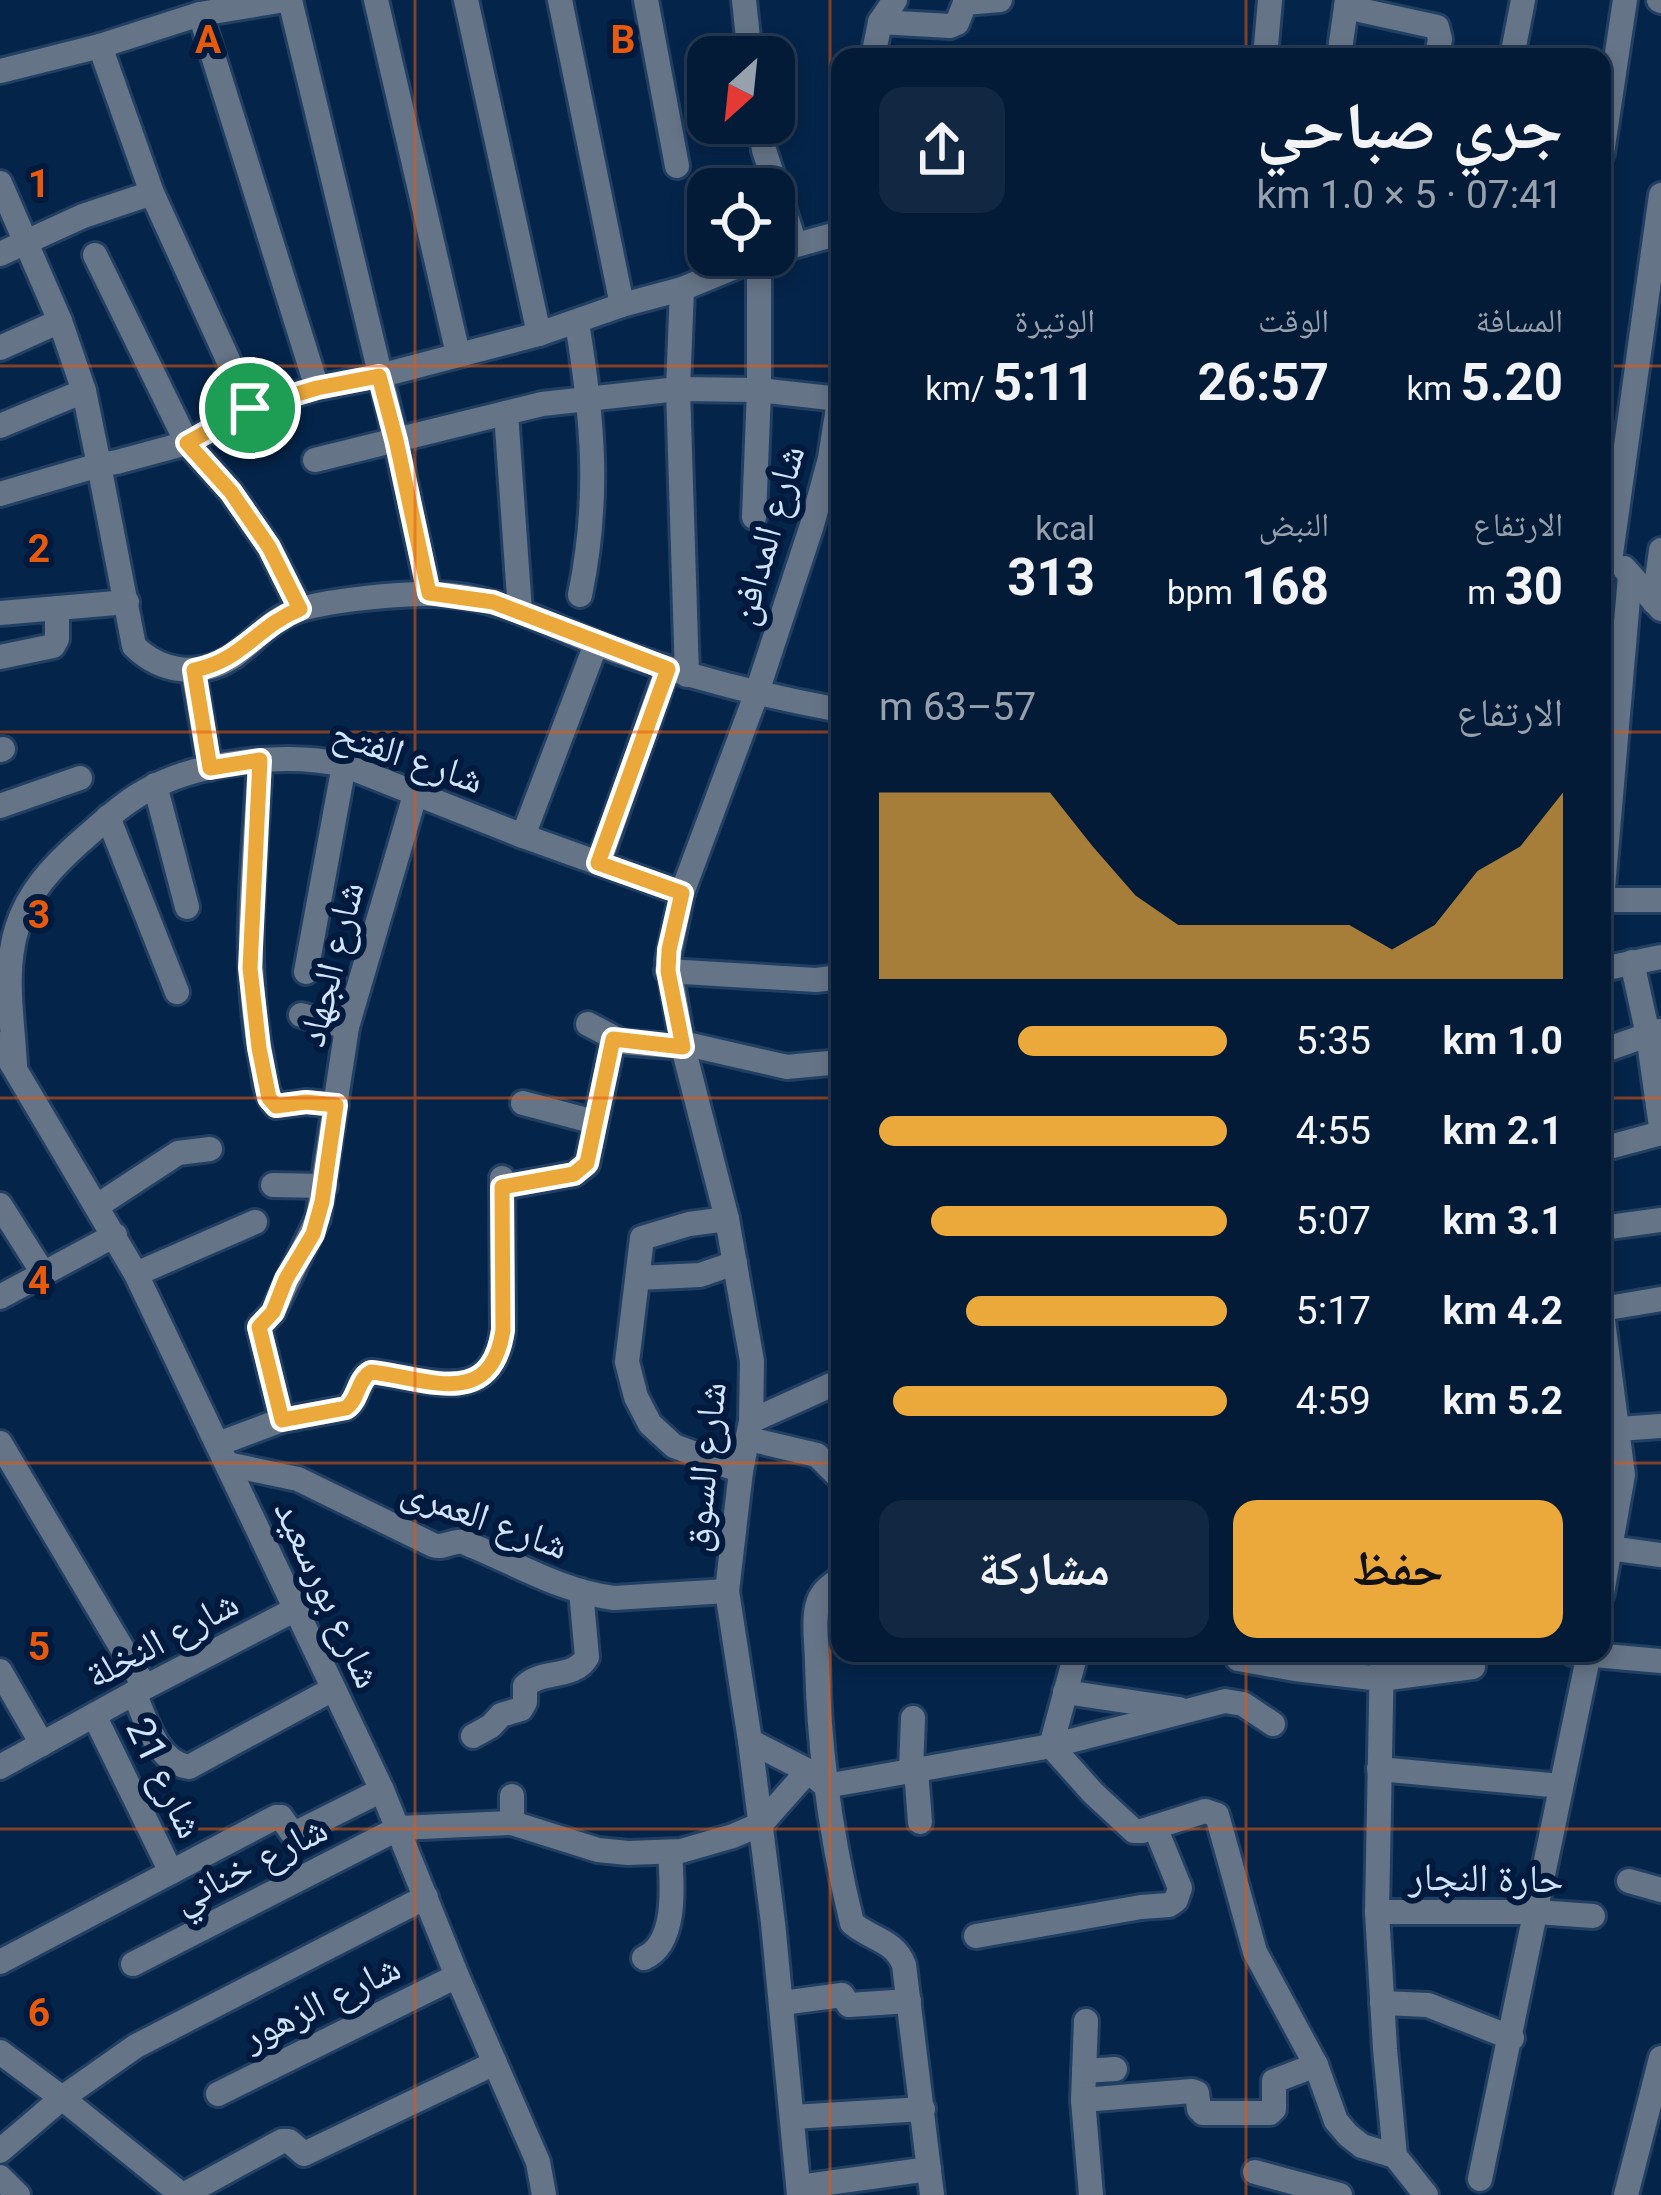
<!DOCTYPE html>
<html lang="ar">
<head>
<meta charset="utf-8">
<style>
	:root { --surface:#041b37; --page:#122842; --text:#f1f3f6; --muted:#97a1ad; --line:#253952; --accent:#eca93b }
	body { margin:0; font-family:Roboto,"Noto Naskh Arabic",sans-serif; background:var(--page); color:var(--text); direction:rtl; height:100vh; display:flex; flex-direction:column; font-size:45px; white-space:nowrap }
	* { box-sizing:border-box; margin:0 }
	p { font-size:39px; color:var(--muted) }
	.icon { flex:none; width:66px; height:66px; fill:none; stroke:currentColor; stroke-width:2; stroke-linecap:round; stroke-linejoin:round }
	.map { position:relative; flex:1; overflow:hidden; direction:ltr }
	.drawer { position:absolute; left:831px; top:48px; width:780px; height:1614px; display:flex; flex-direction:column; background:var(--surface); border-radius:24px; box-shadow:0 6px 18px #0003,0 0 0 3px var(--line); direction:rtl }
	.drawer>* { flex:none }
	.needle { width:78px; rotate:207deg }
	.fabs { position:absolute; left:687px; top:36px; display:grid; gap:24px }
	.fabs a { display:grid; place-items:center; width:108px; height:108px; border-radius:24px; background:var(--surface); box-shadow:0 6px 18px #0003,0 0 0 3px var(--line); font-size:60px }
	.pin { position:absolute; display:grid; place-items:center; width:102px; height:102px; color:#fff; margin:-51px; border:6px solid #fff; border-radius:50%; box-shadow:0 3px 12px #0007 }
	.round { display:grid; place-items:center; flex:none; width:126px; height:126px; border-radius:24px; background:var(--page) }
	.summary { display:flex; align-items:center; justify-content:space-between; height:204px; padding:0 48px }
	h1 { font-size:66px; font-weight:700; line-height:90px }
	.figures { display:grid; grid-template-columns:repeat(3,1fr); gap:18px; height:204px; padding:12px 48px }
	.figures div { display:grid; align-content:center }
	.figures b { font-size:51px; font-weight:700 }
	.figures small { font-size:33px; font-weight:400 }
	.figures p { font-size:33px }
	.chart { height:336px; padding:24px 48px }
	.chart p { display:flex; justify-content:space-between }
	.chart svg { width:100%; height:216px; margin-top:12px; fill:var(--accent); opacity:.7 }
	.action { display:flex; gap:24px; margin-top:auto; padding:24px 48px }
	.action a { flex:1; height:138px; border-radius:24px; background:var(--accent); color:#111; font-size:48px; font-weight:700; line-height:138px; text-align:center }
	.action a+a { background:var(--page); color:var(--text) }
	ul { padding:0 48px; list-style:none; font-size:39px }
	li { display:grid; grid-template-columns:192px 144px 1fr; align-items:center; height:90px }
	li i { height:30px; border-radius:15px; background:var(--accent) }
	.map>svg:first-child { display:block }
	.lines { fill:none; stroke-linecap:round; stroke-linejoin:round }
	.minor-casing { stroke:#213f62; stroke-width:30 }
	.minor { stroke:#657487; stroke-width:24 }
	.route-casing { stroke:#fff; stroke-width:24 }
	.route { stroke:#eca93b; stroke-width:15 }
	.grid { fill:none; stroke:#e8590c; stroke-width:3; stroke-opacity:0.55 }
	.labels { text-anchor:middle; dominant-baseline:central; stroke-width:12; stroke-linejoin:round; paint-order:stroke }
	.street-label { font-size:39px; fill:#d0e3fb; stroke:#001a3e }
	.grid-label { font-size:39px; text-anchor:middle; font-weight:bold; fill:#e8590c; stroke:#001a3e; stroke-width:12; stroke-linejoin:round; paint-order:stroke }
</style>
</head>
<body>
<div class="map">
<svg width="1661" height="2195" viewBox="0 0 1661 2195">
	<rect width="100%" height="100%" fill="#052449"/>
	<g class="lines">
		<g class="minor-casing">
			<g id="minor">
				<polyline points="290,0 396,440 429,594"/>
				<polyline points="376,0 458,354"/>
				<polyline points="466,0 539,334"/>
				<polyline points="560,0 622,305"/>
				<polyline points="646,0 677,166"/>
				<polyline points="744,0 750,57"/>
				<polyline points="1659,0 1661,1"/>
				<polyline points="1346,7 1437,27 1440,39 1437,57"/>
				<polyline points="200,14 317,388"/>
				<polyline points="880,22 950,26 957,23 965,3 1000,0"/>
				<polyline points="100,46 152,193 250,408"/>
				<polyline points="873,57 880,22 895,0"/>
				<polyline points="1265,57 1270,0"/>
				<polyline points="1339,57 1347,0"/>
				<polyline points="1512,57 1523,0"/>
				<polyline points="0,71 100,46 200,14 285,0"/>
				<polyline points="760,123 764,150 795,244"/>
				<polyline points="1602,153 1625,0"/>
				<polyline points="0,183 60,321 84,391 99,465 117,462 187,443 250,408 317,388 379,376 539,334 622,305 682,289 764,255"/>
				<polyline points="782,249 840,233"/>
				<polyline points="0,254 83,216 152,193"/>
				<polyline points="95,255 187,443 231,492 269,547 300,609"/>
				<polyline points="682,289 678,389 687,675"/>
				<path d="M577,323C593,419 600,498 580,595"/>
				<polyline points="0,348 60,321"/>
				<polyline points="506,413 520,611"/>
				<polyline points="0,426 84,391"/>
				<polyline points="315,460 542,404 678,389 759,390 839,399"/>
				<path d="M0,494L99,465L134,646C161,673 201,678 234,656C256,640 273,617 301,609C333,600 394,594 428,594C497,592 556,630 619,652C692,678 764,696 840,710"/>
				<polyline points="754,517 759,390 759,257"/>
				<polyline points="1611,554 1661,195"/>
				<polyline points="1624,568 1661,609"/>
				<polyline points="1654,602 1661,550"/>
				<polyline points="0,613 127,602"/>
				<polyline points="0,657 53,646 57,639 57,608"/>
				<polyline points="193,670 210,768"/>
				<polyline points="0,750 3,749"/>
				<path d="M260,760C255,860 241,963 262,1062C265,1077 265,1095 276,1106L306,1102L336,1105"/>
				<polyline points="155,785 187,907"/>
				<polyline points="0,806 80,778"/>
				<polyline points="108,817 177,992"/>
				<polyline points="523,836 596,644"/>
				<polyline points="599,863 667,669"/>
				<polyline points="1602,899 1630,576"/>
				<polyline points="1602,900 1661,900"/>
				<polyline points="1632,962 1648,1035 1661,1127"/>
				<polyline points="1602,969 1661,957"/>
				<polyline points="667,971 816,980 840,977"/>
				<polyline points="306,972 344,765"/>
				<polyline points="301,1015 347,1027"/>
				<polyline points="588,1024 622,1042 683,1047"/>
				<polyline points="682,1043 787,1067 840,1062"/>
				<polyline points="0,1044 136,1274 382,1790 457,1976 538,2162 544,2195"/>
				<polyline points="1602,1051 1659,1031"/>
				<path d="M15,1066C13,1021 3,972 17,928C28,892 53,866 81,841C104,821 127,799 155,786C205,761 289,752 344,765L523,836L682,893"/>
				<polyline points="523,1103 595,1122"/>
				<polyline points="1602,1149 1661,1133"/>
				<polyline points="273,1185 325,1186"/>
				<polyline points="502,1187 574,1174 587,1164 613,1039"/>
				<polyline points="0,1205 43,1273"/>
				<polyline points="97,1206 178,1153 210,1149"/>
				<polyline points="727,1219 689,1224 642,1238 627,1362 636,1397 650,1424 674,1446 741,1471"/>
				<polyline points="1602,1228 1661,1220"/>
				<polyline points="136,1274 255,1222"/>
				<polyline points="638,1278 700,1275 735,1263"/>
				<polyline points="0,1297 115,1235"/>
				<polyline points="1602,1309 1661,1299"/>
				<polyline points="1602,1313 1623,1475 1602,1593"/>
				<polyline points="282,1420 259,1327 273,1312 318,1218 347,1027 415,795"/>
				<polyline points="751,1421 840,1381"/>
				<polyline points="1604,1430 1661,1426"/>
				<polyline points="749,1439 817,1455 840,1478"/>
				<polyline points="0,1443 145,1687"/>
				<path d="M218,1444L282,1420L346,1408C359,1399 357,1379 371,1372C427,1378 492,1410 503,1330L502,1178"/>
				<path d="M227,1464L298,1479L433,1545C445,1549 451,1540 463,1542C512,1561 561,1592 614,1598L727,1591"/>
				<polyline points="1602,1547 1661,1555"/>
				<path d="M840,1579C829,1586 820,1593 817,1607C813,1624 817,1645 817,1663C819,1749 831,1838 852,1923C870,1939 895,1940 904,1965L932,2195"/>
				<polyline points="1240,1653 1238,1659 1295,1669 1381,1679 1473,1667"/>
				<polyline points="1382,1653 1377,1912 1385,2049 1395,2156 1426,2195"/>
				<polyline points="1572,1653 1661,1661"/>
				<polyline points="0,1671 42,1744"/>
				<polyline points="1065,1692 1179,1709"/>
				<path d="M134,1693C146,1719 156,1762 189,1767L333,1689"/>
				<polyline points="94,1715 171,1872"/>
				<path d="M473,1736L491,1726L501,1715L521,1709L525,1702V1686C542,1669 574,1680 587,1657L581,1591"/>
				<polyline points="750,1741 808,1771 826,1786 1051,1746 1225,1701 1243,1704 1273,1724"/>
				<polyline points="1051,1746 1093,1793 1134,1831 1142,1831 1205,1811 1217,1815 1255,1952 1316,2065 1336,2121 1348,2135 1362,2146 1395,2156"/>
				<polyline points="1051,1746 1076,1653"/>
				<polyline points="0,1767 134,1693 294,1610"/>
				<polyline points="1379,1769 1561,1786"/>
				<polyline points="916,1770 920,1822"/>
				<polyline points="911,1771 913,1718"/>
				<polyline points="512,1823 512,1796"/>
				<polyline points="1629,1881 1661,1890"/>
				<polyline points="1377,1912 1537,1912 1593,1916"/>
				<polyline points="976,1936 1141,1907 1169,1905 1176,1900 1180,1888 1155,1827"/>
				<path d="M644,1958C678,1943 672,1882 670,1852"/>
				<polyline points="0,1962 276,1817 281,1817 292,1833 296,1833 382,1790"/>
				<polyline points="133,1964 399,1828 512,1823 598,1850 628,1853 681,1851 733,1836 761,1824 808,1771"/>
				<polyline points="782,2003 842,1995 849,2005 909,2001"/>
				<polyline points="1382,2003 1428,2005 1512,2038"/>
				<polyline points="1086,2021 1083,2100 1091,2195"/>
				<polyline points="0,2052 62,2098 182,2195"/>
				<polyline points="1084,2071 1115,2069"/>
				<polyline points="218,2094 457,1976"/>
				<polyline points="1083,2100 1192,2091 1197,2093 1199,2109 1203,2113 1270,2113 1274,2109 1274,2081 1316,2065"/>
				<polyline points="793,2117 923,2109"/>
				<polyline points="0,2151 62,2098 136,2046 426,1897"/>
				<polyline points="1255,2172 1340,2195"/>
				<polyline points="0,2177 18,2195"/>
				<polyline points="1480,2179 1589,1653"/>
				<polyline points="799,2187 929,2169"/>
				<polyline points="183,2195 282,2141 289,2141 304,2154 495,2063"/>
				<polyline points="799,2195 773,1923 750,1741 727,1591 741,1471 751,1421 752,1361 727,1219 683,1047 668,960 682,893 756,695 812,525 830,458 840,395"/>
				<polyline points="1626,2195 1661,2058"/>
			</g>
		</g>
		<use href="#minor" class="minor"/>
	</g>
	<g class="lines">
		<g class="route-casing">
			<path id="route" d="M379,376L396,440L429,593L493,602L668,669L598,863L682,893L669,950L668,971L683,1047L613,1039L587,1163L574,1174L502,1187L503,1330C491,1411 427,1378 371,1372C357,1380 359,1399 346,1408L282,1420L259,1327L273,1312L286,1279L313,1234L322,1202L336,1105L306,1102L276,1106L269,1098L259,1048L250,968L260,760L210,768L194,670C242,661 256,627 300,609L269,547L231,492L187,443L250,408L317,388Z"/>
		</g>
		<use href="#route" class="route"/>
	</g>
	<path class="grid" d="M415,0V2195M830,0V2195M1246,0V57M0,366H840M1602,366H1661M0,732H840M1602,732H1661M0,1098H840M1602,1098H1661M0,1463H840M1602,1463H1661M1246,1653V2195M0,1829H1661"/>
	<g class="labels">
		<g class="street-label">
			<text transform="translate(767 535) rotate(-74)">شارع المدافن</text>
			<text transform="translate(408 756) rotate(19)">شارع الفتح</text>
			<text transform="translate(331 964) rotate(-76)">شارع الجهاد</text>
			<text transform="translate(704 1467) rotate(-84)">شارع السوق</text>
			<text transform="translate(485 1518) rotate(20)">شارع العمرى</text>
			<text transform="translate(328 1594) rotate(65)">شارع بورسعيد</text>
			<text transform="translate(162 1639) rotate(-28)">شارع النخلة</text>
			<text transform="translate(165 1778) rotate(64)">شارع 21</text>
			<text transform="translate(250 1864) rotate(-27)">شارع خناني</text>
			<text transform="translate(1486 1878) rotate(1)">حارة النجار</text>
			<text transform="translate(321 2002) rotate(-26)">شارع الزهور</text>
		</g>
	</g>
	<g class="grid-label">
		<text x="208" y="53">A</text>
		<text x="623" y="53">B</text>
		<text x="39" y="197">1</text>
		<text x="39" y="562">2</text>
		<text x="39" y="928">3</text>
		<text x="39" y="1294">4</text>
		<text x="39" y="1660">5</text>
		<text x="39" y="2026">6</text>
	</g>
</svg>
<div class="fabs">
<a><svg class="needle" viewBox="-14 -14 28 28"><path d="M0-13l5 13h-10z" fill="#e53935"/><path d="M0 13l5-13h-10z" fill="#97a1ad"/></svg></a>
<a><svg class="icon" aria-label="locate" viewBox="0 0 24 24"><circle cx="12" cy="12" r="6"/><path d="M12 2v4M12 18v4M2 12h4M18 12h4"/></svg></a>
</div>
<div class="pin" style="left:250px;top:408px;background:#1e9e55"><svg class="icon" aria-label="arrive" viewBox="0 0 24 24"><path d="M6 21V4h12l-3 4 3 4H6"/></svg></div>
<section class="drawer">
<div class="summary"><div><h1>جري صباحي</h1><p>07:41 · 5 × 1.0 km</p></div><a class="round"><svg class="icon" aria-label="share" viewBox="0 0 24 24"><path d="M12 15V3M7 8l5-5 5 5M5 13v7h14v-7"/></svg></a></div>
<div class="figures">
<div><p>المسافة</p><b>5.20<small> km</small></b></div>
<div><p>الوقت</p><b>26:57</b></div>
<div><p>الوتيرة</p><b>5:11<small> /km</small></b></div>
</div>
<div class="figures">
<div><p>الارتفاع</p><b>30<small> m</small></b></div>
<div><p>النبض</p><b>168<small> bpm</small></b></div>
<div><p>kcal</p><b>313</b></div>
</div>
<div class="chart"><p><span>الارتفاع</span>57–63 m</p>
<svg viewBox="0 0 160 44" preserveAspectRatio="none"><path d="M0 44V6L10 6L20 6L30 6L40 6L50 17L60 27L70 33L80 33L90 33L100 33L110 33L120 38L130 33L140 22L150 17L160 6V44z"/></svg>
</div>
<ul>
<li><b>1.0 km</b>5:35<i style="width:60%"></i></li>
<li><b>2.1 km</b>4:55<i style="width:100%"></i></li>
<li><b>3.1 km</b>5:07<i style="width:85%"></i></li>
<li><b>4.2 km</b>5:17<i style="width:75%"></i></li>
<li><b>5.2 km</b>4:59<i style="width:96%"></i></li>
</ul>
<div class="action"><a>حفظ</a><a>مشاركة</a></div>
</section>
</div>
</body>
</html>
